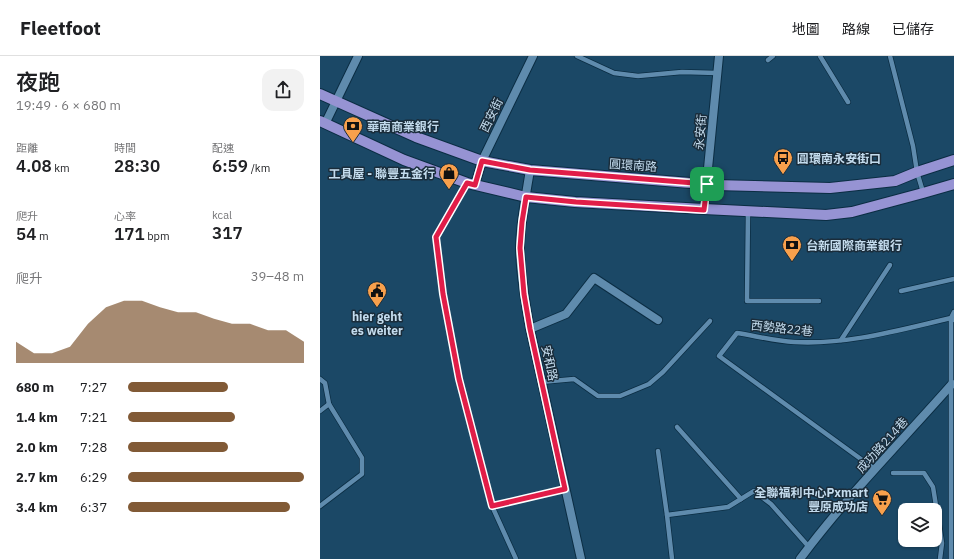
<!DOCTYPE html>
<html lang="zh-TW">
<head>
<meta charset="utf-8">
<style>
	:root { --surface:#fff; --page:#f2f2f2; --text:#202124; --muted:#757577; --line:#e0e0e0; --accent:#815a36 }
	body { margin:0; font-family:"IBM Plex Sans","Noto Sans TC",sans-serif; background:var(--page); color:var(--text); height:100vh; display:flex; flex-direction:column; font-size:15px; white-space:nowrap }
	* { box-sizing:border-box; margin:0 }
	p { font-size:13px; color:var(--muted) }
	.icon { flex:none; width:22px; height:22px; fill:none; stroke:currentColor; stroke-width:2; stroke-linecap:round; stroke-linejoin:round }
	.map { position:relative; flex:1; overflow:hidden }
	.panel { display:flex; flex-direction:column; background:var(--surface); width:320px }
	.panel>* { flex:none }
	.fabs { position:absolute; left:578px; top:447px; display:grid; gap:8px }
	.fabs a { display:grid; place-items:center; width:44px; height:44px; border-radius:8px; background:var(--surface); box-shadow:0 1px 3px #0004; font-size:20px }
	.pin { position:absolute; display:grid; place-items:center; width:34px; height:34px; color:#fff; margin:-17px; border-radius:8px; box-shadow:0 2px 6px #0006 }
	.round { display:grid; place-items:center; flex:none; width:42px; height:42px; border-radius:12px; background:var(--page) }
	.summary { display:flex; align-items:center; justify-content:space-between; height:68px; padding:0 16px }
	h1 { font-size:22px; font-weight:600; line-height:30px }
	.metrics { display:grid; grid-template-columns:repeat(3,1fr); gap:6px; height:68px; padding:4px 16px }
	.metrics div { display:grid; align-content:center }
	.metrics b { font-size:17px; font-weight:600 }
	.metrics small { font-size:11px; font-weight:400 }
	.metrics p { font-size:11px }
	.chart { height:112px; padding:8px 16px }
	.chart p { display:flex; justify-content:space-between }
	.chart svg { width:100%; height:72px; margin-top:4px; fill:var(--accent); opacity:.7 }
	ul { padding:0 16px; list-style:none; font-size:13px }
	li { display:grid; grid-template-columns:64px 48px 1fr; align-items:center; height:30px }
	li i { height:10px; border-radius:5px; background:var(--accent) }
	header { display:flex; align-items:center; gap:24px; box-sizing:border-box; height:56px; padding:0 20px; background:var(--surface); border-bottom:1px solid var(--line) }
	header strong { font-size:19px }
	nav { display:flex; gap:22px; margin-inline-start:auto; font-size:14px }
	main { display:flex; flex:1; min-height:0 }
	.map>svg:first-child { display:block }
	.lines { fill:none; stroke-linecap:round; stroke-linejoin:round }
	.service-casing { stroke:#0b2d43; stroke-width:6 }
	.minor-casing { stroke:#0b2d43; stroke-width:10 }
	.tertiary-casing { stroke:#0b2d43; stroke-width:10 }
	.primary-casing { stroke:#0b2d43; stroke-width:12 }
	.service { stroke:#5f8bad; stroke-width:4.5 }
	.minor { stroke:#5f8bad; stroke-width:8 }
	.tertiary { stroke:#5f8bad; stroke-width:8 }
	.primary { stroke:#9693d3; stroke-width:10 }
	.route-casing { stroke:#fff; stroke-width:8 }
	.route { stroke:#e11d48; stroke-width:5 }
	.labels { text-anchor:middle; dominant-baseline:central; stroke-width:3; stroke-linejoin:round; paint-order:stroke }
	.street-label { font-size:12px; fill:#c4dcee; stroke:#1a2c3a }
	.poi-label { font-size:12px; font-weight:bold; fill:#c4dcee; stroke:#1a2c3a; text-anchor:start }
</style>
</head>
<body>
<header>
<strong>Fleetfoot</strong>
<nav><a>地圖</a><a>路線</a><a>已儲存</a></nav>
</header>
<main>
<section class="panel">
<div class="summary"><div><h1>夜跑</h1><p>19:49 · 6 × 680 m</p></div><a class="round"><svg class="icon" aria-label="share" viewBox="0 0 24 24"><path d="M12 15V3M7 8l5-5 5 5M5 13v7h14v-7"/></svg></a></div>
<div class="metrics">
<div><p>距離</p><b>4.08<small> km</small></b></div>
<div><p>時間</p><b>28:30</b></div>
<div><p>配速</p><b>6:59<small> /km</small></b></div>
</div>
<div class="metrics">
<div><p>爬升</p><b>54<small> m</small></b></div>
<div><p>心率</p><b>171<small> bpm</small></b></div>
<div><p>kcal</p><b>317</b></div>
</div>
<div class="chart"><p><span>爬升</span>39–48 m</p>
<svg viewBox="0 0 160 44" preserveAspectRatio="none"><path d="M0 44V31L10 38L20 38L30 34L40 20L50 10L60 6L70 6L80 10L90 13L100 13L110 17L120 20L130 20L140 24L150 24L160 31V44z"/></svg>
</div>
<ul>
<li><b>680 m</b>7:27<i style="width:57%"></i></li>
<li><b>1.4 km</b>7:21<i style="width:61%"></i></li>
<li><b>2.0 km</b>7:28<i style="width:57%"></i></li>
<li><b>2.7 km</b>6:29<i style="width:100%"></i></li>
<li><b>3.4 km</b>6:37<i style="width:92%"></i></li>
</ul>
</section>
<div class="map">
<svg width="634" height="503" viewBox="0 0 634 503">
	<rect width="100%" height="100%" fill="#1b4866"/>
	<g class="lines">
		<g class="service-casing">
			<g id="service">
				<polyline points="257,0 294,17 318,20 362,16 397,17"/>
				<polyline points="500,0 528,46"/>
				<polyline points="570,0 593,90 597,116 603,136"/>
				<polyline points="448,4 453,0"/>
				<polyline points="147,127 116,181 123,238 139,323 172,450 196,503"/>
				<polyline points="428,155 427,245 499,245"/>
				<polyline points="581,235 634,223"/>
				<polyline points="521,284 570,209"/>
				<polyline points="0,323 5,327 9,348"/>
				<polyline points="221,326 254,323 278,340 300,340 329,328 343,316 390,265"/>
				<polyline points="0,355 9,348 42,402 42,418 0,450"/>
				<polyline points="357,371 421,443"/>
				<polyline points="338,395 347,459 352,503"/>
				<path d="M556,414L399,300L417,277C436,280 455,285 474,286C528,289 579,274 631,262L634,264"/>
				<polyline points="573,417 604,417 613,431 622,487 620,503"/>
				<polyline points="172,450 245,433"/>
				<polyline points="347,459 408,451 434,435 451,448 489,491"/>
				<polyline points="631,503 631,262 634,256"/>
			</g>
		</g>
		<g class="minor-casing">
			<g id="minor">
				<polyline points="5,68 38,0"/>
				<polyline points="155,129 162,105 213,0"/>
				<polyline points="384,153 399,0"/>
				<polyline points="210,273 246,258 274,222 338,264"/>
				<path d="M480,503C526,441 581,386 632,328"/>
			</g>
		</g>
		<g class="tertiary-casing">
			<path id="tertiary" d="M210,114C206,139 200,168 200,193C201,220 205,246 210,273L261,503"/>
		</g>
		<g class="primary-casing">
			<g id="primary">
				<polyline points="0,38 96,81 162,105 210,114 395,129 510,132 575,125 597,116 634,104"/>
				<polyline points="0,65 84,104 147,127 206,141 255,146 384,153 506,159 532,156 603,137 634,128"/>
			</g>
		</g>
		<use href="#service" class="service"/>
		<use href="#minor" class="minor"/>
		<use href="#tertiary" class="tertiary"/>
		<use href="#primary" class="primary"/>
	</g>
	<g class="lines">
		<g class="route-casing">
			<polygon id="route" points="162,105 210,114 387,128 384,154 256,146 206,141 202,166 200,192 204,238 210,273 245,433 172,450 139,323 123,238 116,181 147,127 155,129"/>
		</g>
		<use href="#route" class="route"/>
	</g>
	<defs>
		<g id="bank-pin" transform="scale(1)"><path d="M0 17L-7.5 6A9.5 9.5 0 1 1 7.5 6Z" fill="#f8a04c" stroke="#1a2c3a"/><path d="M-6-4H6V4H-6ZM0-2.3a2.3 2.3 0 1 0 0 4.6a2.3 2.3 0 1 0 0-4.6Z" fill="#111"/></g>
		<g id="bus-pin" transform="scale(1)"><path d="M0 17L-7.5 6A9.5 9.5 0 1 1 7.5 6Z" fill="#f8a04c" stroke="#1a2c3a"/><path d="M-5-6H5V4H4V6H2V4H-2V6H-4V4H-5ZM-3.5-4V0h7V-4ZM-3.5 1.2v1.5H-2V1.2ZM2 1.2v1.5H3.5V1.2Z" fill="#111"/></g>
		<g id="shop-pin" transform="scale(1)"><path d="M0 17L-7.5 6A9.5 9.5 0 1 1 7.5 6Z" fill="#f8a04c" stroke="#1a2c3a"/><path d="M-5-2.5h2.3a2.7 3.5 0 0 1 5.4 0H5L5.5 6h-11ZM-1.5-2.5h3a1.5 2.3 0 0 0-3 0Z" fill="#111"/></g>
		<g id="civic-pin" transform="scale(1)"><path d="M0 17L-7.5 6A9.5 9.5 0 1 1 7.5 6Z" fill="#f8a04c" stroke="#1a2c3a"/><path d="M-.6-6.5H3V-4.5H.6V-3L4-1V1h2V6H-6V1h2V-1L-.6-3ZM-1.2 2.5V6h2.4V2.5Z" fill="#111"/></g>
		<g id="supermarket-pin" transform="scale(1)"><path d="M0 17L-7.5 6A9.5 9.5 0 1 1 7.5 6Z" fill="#f8a04c" stroke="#1a2c3a"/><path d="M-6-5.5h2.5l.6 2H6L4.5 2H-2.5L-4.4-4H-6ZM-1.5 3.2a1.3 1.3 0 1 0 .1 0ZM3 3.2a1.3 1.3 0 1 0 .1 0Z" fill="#111"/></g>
	</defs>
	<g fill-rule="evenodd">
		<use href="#bank-pin" x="33" y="70"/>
		<use href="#bus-pin" x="463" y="102"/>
		<use href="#shop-pin" x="129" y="117"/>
		<use href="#bank-pin" x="472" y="189"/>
		<use href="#civic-pin" x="57" y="235"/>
		<use href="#supermarket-pin" x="562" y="443"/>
	</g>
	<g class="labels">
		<g class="street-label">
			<text transform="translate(171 59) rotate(-64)">西安街</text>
			<text transform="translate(380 76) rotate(-85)">永安街</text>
			<text transform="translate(313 109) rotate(4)">圓環南路</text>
			<text transform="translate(462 272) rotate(6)">西勢路22巷</text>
			<text transform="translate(230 307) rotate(78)">安和路</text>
			<text transform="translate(562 389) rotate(-48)">成功路214巷</text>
		</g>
		<g class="poi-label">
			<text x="47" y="70">華南商業銀行</text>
			<text x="477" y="102">圓環南永安街口</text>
			<text x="115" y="117" text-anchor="end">工具屋 - 聯豐五金行</text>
			<text x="486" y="189">台新國際商業銀行</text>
			<text x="57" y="260" text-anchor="middle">hier geht<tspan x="57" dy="14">es weiter</tspan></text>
			<text x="548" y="436" text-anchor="end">全聯福利中心Pxmart<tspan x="548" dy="14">豐原成功店</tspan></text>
		</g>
	</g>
</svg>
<div class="fabs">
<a><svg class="icon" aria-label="layers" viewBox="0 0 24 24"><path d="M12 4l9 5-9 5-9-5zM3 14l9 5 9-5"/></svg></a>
</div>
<div class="pin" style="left:387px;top:128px;background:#1e9e55"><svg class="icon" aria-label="arrive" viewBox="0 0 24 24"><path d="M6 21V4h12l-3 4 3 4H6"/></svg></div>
</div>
</main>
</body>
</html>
